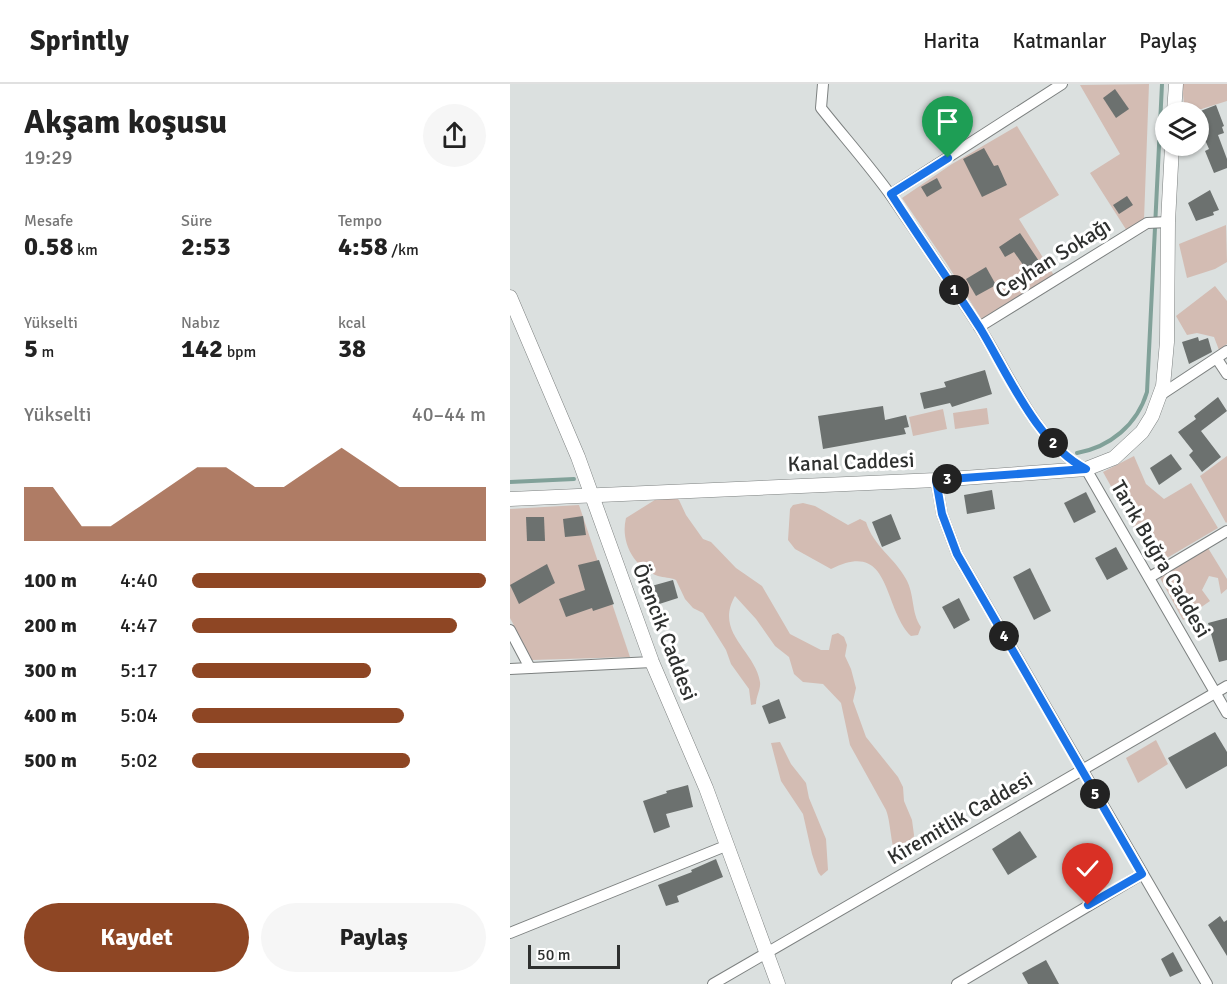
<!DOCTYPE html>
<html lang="tr">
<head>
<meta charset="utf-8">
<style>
	:root { --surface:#fff; --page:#f6f6f6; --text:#222; --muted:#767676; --line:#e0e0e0; --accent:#8e4624 }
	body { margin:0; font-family:Signika,sans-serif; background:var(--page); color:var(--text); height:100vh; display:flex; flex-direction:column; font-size:22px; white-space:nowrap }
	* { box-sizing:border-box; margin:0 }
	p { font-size:20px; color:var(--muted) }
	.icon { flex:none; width:33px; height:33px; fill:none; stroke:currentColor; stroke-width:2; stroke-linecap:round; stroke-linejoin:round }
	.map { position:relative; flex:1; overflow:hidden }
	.panel { display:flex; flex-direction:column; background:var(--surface); width:510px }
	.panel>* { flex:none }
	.controls { position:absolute; left:645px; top:18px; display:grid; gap:12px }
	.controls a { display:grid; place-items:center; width:54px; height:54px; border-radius:50%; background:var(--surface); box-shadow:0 2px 4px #0004; font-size:30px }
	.scale { position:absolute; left:18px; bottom:15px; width:92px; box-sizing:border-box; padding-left:6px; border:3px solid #2e302f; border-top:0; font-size:16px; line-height:21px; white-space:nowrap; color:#2e302f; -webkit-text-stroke:4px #fff; paint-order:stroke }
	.pin { position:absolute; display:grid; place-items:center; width:51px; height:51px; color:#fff; margin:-62px -26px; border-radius:50% 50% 50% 0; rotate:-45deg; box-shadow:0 0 6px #0007 }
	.pin .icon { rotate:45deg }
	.km { position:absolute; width:30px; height:30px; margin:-15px; border-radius:50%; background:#222; color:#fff; font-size:16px; line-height:30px; text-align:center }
	.round { display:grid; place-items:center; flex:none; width:63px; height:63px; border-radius:32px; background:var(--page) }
	.overview { display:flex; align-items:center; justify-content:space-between; height:102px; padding:0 24px }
	h1 { font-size:33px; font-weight:800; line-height:45px }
	.figures { display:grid; grid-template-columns:repeat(3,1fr); gap:9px; height:102px; padding:6px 24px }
	.figures div { display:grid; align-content:center }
	.figures b { font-size:26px; font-weight:800 }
	.figures small { font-size:16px; font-weight:400 }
	.figures p { font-size:16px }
	.chart { height:168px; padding:12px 24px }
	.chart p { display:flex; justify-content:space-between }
	.chart svg { width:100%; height:108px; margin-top:6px; fill:var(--accent); opacity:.7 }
	.cta { display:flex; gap:12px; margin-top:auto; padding:12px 24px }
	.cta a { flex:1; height:69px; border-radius:36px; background:var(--accent); color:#fff; font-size:24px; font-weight:800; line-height:69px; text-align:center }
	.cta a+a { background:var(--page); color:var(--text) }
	ul { padding:0 24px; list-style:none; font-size:20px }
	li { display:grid; grid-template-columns:96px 72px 1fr; align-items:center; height:45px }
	li i { height:15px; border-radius:8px; background:var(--accent) }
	header { display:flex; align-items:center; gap:36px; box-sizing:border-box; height:84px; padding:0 30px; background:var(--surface); border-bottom:2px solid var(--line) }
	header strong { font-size:28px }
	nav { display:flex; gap:33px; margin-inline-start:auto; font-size:21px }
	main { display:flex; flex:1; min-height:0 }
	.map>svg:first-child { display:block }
	.green { fill:#d3bcb3 }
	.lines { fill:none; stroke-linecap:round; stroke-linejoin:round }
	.stream { stroke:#81a199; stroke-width:4 }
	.building { fill:#6c716f }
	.minor-casing { stroke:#7d8180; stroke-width:12 }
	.tertiary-casing { stroke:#7d8180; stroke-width:15 }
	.minor { stroke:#fff; stroke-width:10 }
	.tertiary { stroke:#fff; stroke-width:14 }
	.route-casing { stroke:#fff; stroke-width:12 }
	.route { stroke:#1a73e8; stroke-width:8 }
	.labels { text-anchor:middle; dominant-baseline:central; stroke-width:6; stroke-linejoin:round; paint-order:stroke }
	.street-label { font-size:21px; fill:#2e302f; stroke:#fff }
</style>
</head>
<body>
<header>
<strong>Sprintly</strong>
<nav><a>Harita</a><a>Katmanlar</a><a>Paylaş</a></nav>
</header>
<main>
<section class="panel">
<div class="overview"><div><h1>Akşam koşusu</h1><p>19:29</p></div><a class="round"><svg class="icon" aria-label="share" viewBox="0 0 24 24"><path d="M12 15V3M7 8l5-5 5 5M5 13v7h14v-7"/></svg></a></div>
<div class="figures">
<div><p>Mesafe</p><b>0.58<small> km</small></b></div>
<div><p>Süre</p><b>2:53</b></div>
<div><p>Tempo</p><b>4:58<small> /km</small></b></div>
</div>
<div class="figures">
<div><p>Yükselti</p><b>5<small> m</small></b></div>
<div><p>Nabız</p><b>142<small> bpm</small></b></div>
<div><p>kcal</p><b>38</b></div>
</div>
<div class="chart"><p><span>Yükselti</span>40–44 m</p>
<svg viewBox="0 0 160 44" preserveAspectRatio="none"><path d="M0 44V22L10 22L20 38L30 38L40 30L50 22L60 14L70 14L80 22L90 22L100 14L110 6L120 14L130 22L140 22L150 22L160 22V44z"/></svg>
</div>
<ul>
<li><b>100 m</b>4:40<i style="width:100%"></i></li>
<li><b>200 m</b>4:47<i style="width:90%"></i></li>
<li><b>300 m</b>5:17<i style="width:61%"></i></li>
<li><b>400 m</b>5:04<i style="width:72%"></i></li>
<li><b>500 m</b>5:02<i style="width:74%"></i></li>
</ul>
<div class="cta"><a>Kaydet</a><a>Paylaş</a></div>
</section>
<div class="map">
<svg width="717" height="900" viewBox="0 0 717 900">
	<rect width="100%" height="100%" fill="#dbe0df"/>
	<g class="green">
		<polygon points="639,0 634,136 617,147 580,89 610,70 570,1"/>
		<polygon points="672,0 717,0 717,17 682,28 674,20"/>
		<polygon points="507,42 549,111 509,135 545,193 472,236 437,180 392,114 442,80"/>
		<polygon points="716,141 717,178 705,185 677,194 669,160"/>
		<polygon points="705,202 717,217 717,260 709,266 704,253 687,249 677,251 666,232"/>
		<polygon points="477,324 479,340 445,345 443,329"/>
		<polygon points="433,325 437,345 403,352 399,333"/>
		<polygon points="624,372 636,400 654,415 681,399 708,444 645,481 593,388"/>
		<polygon points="717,372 717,438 716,439 690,392"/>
		<path d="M163,411L169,416L176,431L193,455L201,458L226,484L252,502L280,550L311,566H319L322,551L328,549L334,553L337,561L335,572L341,585L346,604L343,617L356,653L388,693L393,703L394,717L402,736L404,751L401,770L392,780C380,772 382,741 376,726L340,661L331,619L313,600L293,598L284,590L279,573L265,562L246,535L225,512C204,549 245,566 250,598C251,605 246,612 246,620L241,621L239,605L221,580L216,566L193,529L183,524L175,515L166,496C160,493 154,494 148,492C124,484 110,458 116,434L148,414Z"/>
		<path d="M293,419L305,422L338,441L350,435L356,438C364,463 384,473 396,495C405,511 401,529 411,543L408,551L401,552C372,523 382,454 321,485L285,465L278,456L280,425L283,421Z"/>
		<polygon points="69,421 120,573 22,576 0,534 0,425"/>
		<polygon points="698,464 717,495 717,505 711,510 708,494 699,492 692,506 700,517 673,536 650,494"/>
		<polygon points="646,656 658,680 628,699 616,674"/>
		<polygon points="270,658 281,680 296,699 299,714 316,755 318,786 311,792 308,788 302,770 293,730 271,697 261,659"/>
	</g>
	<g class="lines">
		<g class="stream">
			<path d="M567,369C600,363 627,341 637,308L652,0"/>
			<polyline points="0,398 64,395"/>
		</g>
	</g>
	<g class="building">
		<polygon points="605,5 619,25 606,34 593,14"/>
		<polygon points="706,21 714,42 712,43 714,49 708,51 717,75 717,84 704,89 695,67 699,65 688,40 688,28"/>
		<polygon points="474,64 484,82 488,81 497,101 472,113 453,75"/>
		<polygon points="427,94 432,104 417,113 411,103"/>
		<polygon points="700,106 709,126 703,128 704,131 686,137 678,119"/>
		<polygon points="617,112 623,121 609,130 603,121"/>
		<polygon points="510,149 531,180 518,188 504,168 495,173 489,163"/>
		<polygon points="476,183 486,201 466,212 456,195"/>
		<polygon points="688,253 689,257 698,254 702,268 679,280 672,258"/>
		<polygon points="475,286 482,310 442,323 440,319 414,325 410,309 436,303 434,298"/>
		<polygon points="708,313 717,327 691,347 711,373 692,388 679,371 683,367 668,348 686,335 684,332"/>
		<polygon points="373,322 375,336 396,331 399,343 394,344 396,350 313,365 308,332"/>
		<polygon points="661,370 672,385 649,401 640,384"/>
		<polygon points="482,406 485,425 457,430 454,411"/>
		<polygon points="576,408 586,428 564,439 554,419"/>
		<polygon points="381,430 391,455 372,463 362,438"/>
		<polygon points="73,432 76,451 55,453 53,435"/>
		<polygon points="16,433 34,433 35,457 17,457"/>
		<polygon points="606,463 618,485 597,496 585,474"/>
		<polygon points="89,476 104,520 83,527 82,524 56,533 49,515 75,506 68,481"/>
		<polygon points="37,480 45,499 9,520 0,501"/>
		<polygon points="520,484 541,527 524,536 503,493"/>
		<polygon points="163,496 168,514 143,522 138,503"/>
		<polygon points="449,514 460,536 444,545 432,523"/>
		<polygon points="717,534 717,576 709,578 698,539"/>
		<polygon points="269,615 276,634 259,640 252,622"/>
		<polygon points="705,648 717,668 717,682 676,705 658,674"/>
		<polygon points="178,701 183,723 156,730 160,743 144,749 133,717 157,709 156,707"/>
		<polygon points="510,747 527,773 498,791 482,765"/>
		<polygon points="206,775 213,793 167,812 169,818 156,822 148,801 182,788 181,786"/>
		<polygon points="710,832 714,838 717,836 717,872 698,841"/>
		<polygon points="663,868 673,887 660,893 651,875"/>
		<polygon points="536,876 549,900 518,900 512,889"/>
	</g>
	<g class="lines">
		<g class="minor-casing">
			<g id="minor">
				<path d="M313,0L311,24C334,53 360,82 382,113C411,155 440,198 468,241C498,287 526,360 576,385L717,629"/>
				<polyline points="381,110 552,0"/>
				<polyline points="469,243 637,139 658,138"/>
				<polyline points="707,275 717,290"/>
				<polyline points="652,310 717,267"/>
				<polyline points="426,396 432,430 447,470 697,900"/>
				<polyline points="640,493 717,447"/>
				<polyline points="0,546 20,584"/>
				<polyline points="0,585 142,578"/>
				<polyline points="0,849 218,761"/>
				<polyline points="203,900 717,602"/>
				<polyline points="447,900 632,790"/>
			</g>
		</g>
		<g class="tertiary-casing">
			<g id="tertiary">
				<polyline points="664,28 666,0"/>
				<polyline points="0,213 68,373 142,578 196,704 268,900"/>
				<polyline points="0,415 426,396 576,385 604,374 632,348 642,332 653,302 657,258 658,138 662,62"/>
			</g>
		</g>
		<use href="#minor" class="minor"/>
		<use href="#tertiary" class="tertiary"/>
	</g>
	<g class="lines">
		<g class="route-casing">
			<path id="route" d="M438,74L381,110C410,155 441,199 470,244C498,290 527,360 576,385L426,396L432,430L447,470L632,790L578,821"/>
		</g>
		<use href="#route" class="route"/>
	</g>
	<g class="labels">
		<g class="street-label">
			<text transform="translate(543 174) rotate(-32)">Ceyhan Sokağı</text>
			<text transform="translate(341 378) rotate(-2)">Kanal Caddesi</text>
			<text transform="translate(651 475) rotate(60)">Tarık Buğra Caddesi</text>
			<text transform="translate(155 548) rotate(69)">Örencik Caddesi</text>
			<text transform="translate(450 734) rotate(-30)">Kiremitlik Caddesi</text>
		</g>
	</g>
</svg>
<div class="controls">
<a><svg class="icon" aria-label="layers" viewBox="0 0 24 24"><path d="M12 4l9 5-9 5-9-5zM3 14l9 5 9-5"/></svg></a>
</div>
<div class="scale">50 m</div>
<div class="pin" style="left:438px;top:74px;background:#1e9e55"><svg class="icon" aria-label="arrive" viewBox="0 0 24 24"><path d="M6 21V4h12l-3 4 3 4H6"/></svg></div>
<div class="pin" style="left:578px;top:821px;background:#d93025"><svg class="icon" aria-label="check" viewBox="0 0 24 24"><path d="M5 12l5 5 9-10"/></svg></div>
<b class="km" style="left:444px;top:206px">1</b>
<b class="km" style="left:543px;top:359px">2</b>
<b class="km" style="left:437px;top:395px">3</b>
<b class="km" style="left:494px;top:552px">4</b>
<b class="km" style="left:585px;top:710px">5</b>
</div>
</main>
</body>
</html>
